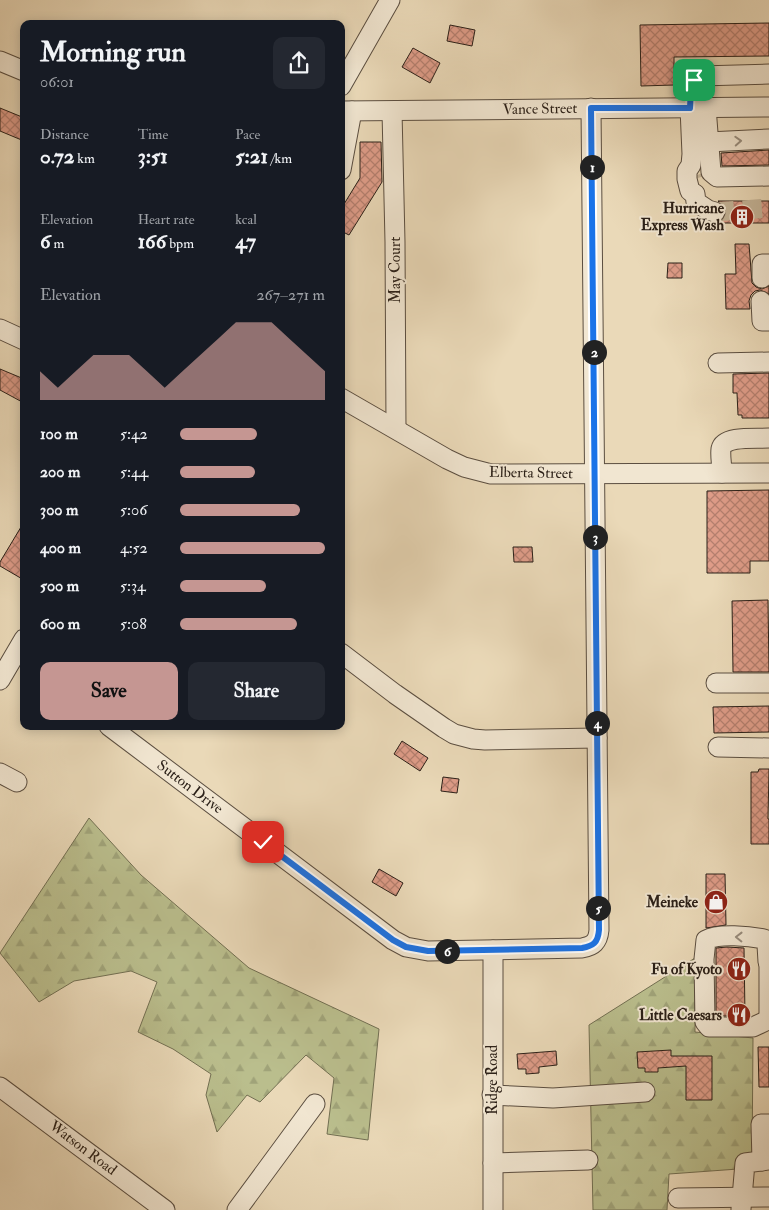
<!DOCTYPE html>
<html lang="en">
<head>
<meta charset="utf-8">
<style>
	:root { --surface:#171b24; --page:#242831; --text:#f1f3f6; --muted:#9ea1a6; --accent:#c59692 }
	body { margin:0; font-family:"IM FELL Double Pica",serif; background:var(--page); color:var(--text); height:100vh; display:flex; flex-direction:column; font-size:19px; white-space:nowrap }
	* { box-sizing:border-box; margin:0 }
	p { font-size:16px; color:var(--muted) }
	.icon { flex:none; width:28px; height:28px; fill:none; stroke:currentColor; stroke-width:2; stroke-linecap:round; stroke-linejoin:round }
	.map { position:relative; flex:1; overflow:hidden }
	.panel { position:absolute; left:20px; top:20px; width:325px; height:710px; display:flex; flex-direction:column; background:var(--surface); border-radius:10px; box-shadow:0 2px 12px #0003 }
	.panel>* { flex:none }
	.pin { position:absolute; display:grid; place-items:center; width:42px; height:42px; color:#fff; margin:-21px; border-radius:10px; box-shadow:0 2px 8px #0006 }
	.km { position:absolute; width:25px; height:25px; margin:-12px; border-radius:50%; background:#222; color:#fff; font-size:14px; line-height:25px; text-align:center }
	.round { display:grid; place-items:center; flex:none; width:52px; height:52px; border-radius:10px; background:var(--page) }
	.overview { display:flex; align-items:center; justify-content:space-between; height:85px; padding:0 20px }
	h1 { font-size:28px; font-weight:800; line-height:38px }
	.metrics { display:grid; grid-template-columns:repeat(3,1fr); gap:8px; height:85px; padding:5px 20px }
	.metrics div { display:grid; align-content:center }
	.metrics b { font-size:21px; font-weight:800 }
	.metrics small { font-size:14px; font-weight:400 }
	.metrics p { font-size:14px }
	.chart { height:140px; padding:10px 20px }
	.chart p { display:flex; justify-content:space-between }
	.chart svg { width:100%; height:90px; margin-top:5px; fill:var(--accent); opacity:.7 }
	.action { display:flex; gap:10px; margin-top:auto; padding:10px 20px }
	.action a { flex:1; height:58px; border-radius:10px; background:var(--accent); color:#111; font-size:20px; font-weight:800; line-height:58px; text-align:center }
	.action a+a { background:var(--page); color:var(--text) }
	ul { padding:0 20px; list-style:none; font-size:16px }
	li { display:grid; grid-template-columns:80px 60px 1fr; align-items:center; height:38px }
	li i { height:12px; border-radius:6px; background:var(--accent) }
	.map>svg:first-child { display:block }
	.forest { fill:url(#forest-firs); stroke:#726f52 }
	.building { fill:url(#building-cross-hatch); stroke:#2b2018 }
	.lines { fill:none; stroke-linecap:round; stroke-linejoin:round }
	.minor-tunnel { stroke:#c4b498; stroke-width:19; stroke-dasharray:19 9; stroke-linecap:butt }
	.minor-casing { stroke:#5b4e40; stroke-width:21 }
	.minor { stroke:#f1e6d1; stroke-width:19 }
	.oneway { stroke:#988d7e }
	.route-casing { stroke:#fff; stroke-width:10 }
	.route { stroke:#1a73e8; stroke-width:6 }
	.labels { text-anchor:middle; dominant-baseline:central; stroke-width:4; stroke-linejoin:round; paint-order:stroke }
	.street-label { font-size:15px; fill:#2b2018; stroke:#f1e6d1 }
	.poi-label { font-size:15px; font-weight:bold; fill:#2b2018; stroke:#f1e6d1; text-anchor:end }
</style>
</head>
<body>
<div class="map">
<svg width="769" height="1210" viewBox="0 0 769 1210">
	<defs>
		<pattern id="forest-firs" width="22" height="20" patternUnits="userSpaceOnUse" patternTransform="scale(1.25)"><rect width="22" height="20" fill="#babe8d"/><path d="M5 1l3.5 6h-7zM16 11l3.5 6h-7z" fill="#a0a379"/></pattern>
		<pattern id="building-cross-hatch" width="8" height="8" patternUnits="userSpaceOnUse" patternTransform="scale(1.25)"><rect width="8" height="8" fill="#de9c88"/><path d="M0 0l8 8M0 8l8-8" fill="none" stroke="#b47f6e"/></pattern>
	</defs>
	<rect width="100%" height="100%" fill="#ead9b8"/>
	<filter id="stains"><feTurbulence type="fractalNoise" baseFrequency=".004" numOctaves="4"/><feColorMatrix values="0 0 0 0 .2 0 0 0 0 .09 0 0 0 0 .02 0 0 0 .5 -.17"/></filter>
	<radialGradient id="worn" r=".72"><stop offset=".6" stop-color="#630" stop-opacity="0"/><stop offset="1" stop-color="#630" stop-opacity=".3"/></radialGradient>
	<g class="forest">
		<polygon points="89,818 141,875 249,968 379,1029 368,1140 327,1134 334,1078 306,1055 260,1102 247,1095 217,1132 206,1095 211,1074 173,1049 138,1032 157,982 131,971 74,981 39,1002 0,953"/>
		<polygon points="695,958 695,1032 753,1038 752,1168 669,1174 667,1210 593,1210 589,1025"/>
	</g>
	<g class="building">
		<polygon points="769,23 769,56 674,57 674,85 641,86 640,25"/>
		<polygon points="450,25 475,30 472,46 447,41"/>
		<polygon points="413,48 440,63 430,83 402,67"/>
		<polygon points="0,108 22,117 20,120 24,121 24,141 0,131"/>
		<polygon points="360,142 381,142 382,182 349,235 341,231 341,209 360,178"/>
		<polygon points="769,150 769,165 722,166 721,153"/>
		<polygon points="718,201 769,201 769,223 717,223 723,220 726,215 726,210 723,205"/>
		<polygon points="735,244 749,244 752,283 756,287 762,289 769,286 769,294 760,290 755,291 751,295 749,301 750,309 726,309 725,274 736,274"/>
		<polygon points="668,263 682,263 682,278 667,278"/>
		<polygon points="0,369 24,379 24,403 0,390"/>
		<polygon points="769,373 769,418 742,418 742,415 738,415 737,393 733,393 733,374"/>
		<polygon points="769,490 769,561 750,561 750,573 707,573 707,491"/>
		<polygon points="24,522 24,580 0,566 0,562"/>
		<polygon points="513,547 532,547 533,562 514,562"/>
		<polygon points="768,600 769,672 733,672 732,601"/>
		<polygon points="769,706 769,732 714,733 713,707"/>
		<polygon points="402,741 428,758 420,771 394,754"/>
		<polygon points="759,769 769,769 768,819 769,819 769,844 751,844 751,772 758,772"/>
		<polygon points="443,777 459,779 457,793 441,791"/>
		<polygon points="379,869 403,883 396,896 372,882"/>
		<polygon points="706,874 725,874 726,925 706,928"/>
		<polygon points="727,947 744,948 745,1016 716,1016 716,948"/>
		<polygon points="758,1047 769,1047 769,1087 759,1087"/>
		<polygon points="671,1050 671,1056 712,1056 712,1100 686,1100 686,1066 658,1068 658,1072 645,1072 645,1068 638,1068 637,1052"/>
		<polygon points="556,1051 557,1065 539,1067 539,1073 526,1074 526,1069 518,1069 517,1054"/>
	</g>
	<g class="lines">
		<g class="minor-tunnel">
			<polyline points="697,175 698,178"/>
			<polyline points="715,212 769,208"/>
		</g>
		<g class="minor-casing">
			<g id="minor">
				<polyline points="0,61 24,71"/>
				<polyline points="341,86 390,0"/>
				<polyline points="706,107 711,172 717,177 769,176"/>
				<polyline points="341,111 769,107"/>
				<polyline points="392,111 395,242 396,428"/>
				<polyline points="708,142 769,139"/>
				<polyline points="341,170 352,111"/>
				<polyline points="715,212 708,210 696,202 695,194 690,191 687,179 687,171 691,165 692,154 690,108 691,87 694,80 700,76 769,74"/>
				<polyline points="762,278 762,264 769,264"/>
				<polyline points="761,301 762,321 769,321"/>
				<polyline points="0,329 24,340"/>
				<polyline points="718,363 769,362"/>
				<polyline points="341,398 447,459 464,467 491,474 769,473"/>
				<path d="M722,473C722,465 720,456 721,449C724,435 758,439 769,438"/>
				<polyline points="341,653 395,694 444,728 454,734 473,739 485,740 597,738"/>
				<polyline points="0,680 24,639"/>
				<polyline points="716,683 769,683"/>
				<path d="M109,726L393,940L406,947L428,951L582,948C593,946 598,942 599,930L591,108"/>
				<polyline points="718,747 769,748"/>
				<polyline points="0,773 17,782"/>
				<polyline points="493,950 493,1210"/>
				<polyline points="769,962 769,1020"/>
				<path d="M768,1020L753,1027H709L705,1022L704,959L706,940C719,933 749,936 764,939L767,945L768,962"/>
				<polyline points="0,1087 165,1210"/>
				<polyline points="492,1095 553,1098 645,1092"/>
				<polyline points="762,1161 761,1124 769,1124"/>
				<polyline points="493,1163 588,1160"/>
				<polyline points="678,1198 769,1197"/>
				<polyline points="741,1209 745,1163 769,1160"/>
				<polyline points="237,1210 315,1104"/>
			</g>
		</g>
		<use href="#minor" class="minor"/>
	</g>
	<defs><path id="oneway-chevron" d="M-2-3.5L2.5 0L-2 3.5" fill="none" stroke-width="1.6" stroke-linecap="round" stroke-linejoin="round" transform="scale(1.25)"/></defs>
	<g class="oneway">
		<use href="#oneway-chevron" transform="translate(738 141) rotate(-3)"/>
		<use href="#oneway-chevron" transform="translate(739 937) rotate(-179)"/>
	</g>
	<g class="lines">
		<g class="route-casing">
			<path id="route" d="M263,842L393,940L406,947L428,951L582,948C593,946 598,943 599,930L591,108H690L691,87L694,80"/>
		</g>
		<use href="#route" class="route"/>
	</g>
	<defs>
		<g id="building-disc" transform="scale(1.25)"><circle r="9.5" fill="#8f2418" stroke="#f1e6d1"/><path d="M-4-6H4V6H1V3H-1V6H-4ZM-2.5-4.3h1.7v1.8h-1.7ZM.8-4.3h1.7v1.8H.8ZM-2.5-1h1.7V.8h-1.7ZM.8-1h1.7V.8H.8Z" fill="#fff"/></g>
		<g id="shop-disc" transform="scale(1.25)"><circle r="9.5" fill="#8f2418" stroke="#f1e6d1"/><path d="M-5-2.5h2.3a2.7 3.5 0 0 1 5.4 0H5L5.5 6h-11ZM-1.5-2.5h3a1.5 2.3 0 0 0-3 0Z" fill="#fff"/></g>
		<g id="restaurant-disc" transform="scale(1.25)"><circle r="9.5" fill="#8f2418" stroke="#f1e6d1"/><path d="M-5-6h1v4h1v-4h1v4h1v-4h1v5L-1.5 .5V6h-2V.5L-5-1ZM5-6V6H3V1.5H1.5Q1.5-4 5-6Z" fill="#fff"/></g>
	</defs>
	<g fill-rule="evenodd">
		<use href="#building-disc" x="742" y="217"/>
		<use href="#shop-disc" x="716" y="902"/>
		<use href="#restaurant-disc" x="739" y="969"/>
		<use href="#restaurant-disc" x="739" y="1015"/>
	</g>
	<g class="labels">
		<g class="street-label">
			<text transform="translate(540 109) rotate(-1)">Vance Street</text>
			<text transform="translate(395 270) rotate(-90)">May Court</text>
			<text transform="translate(531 473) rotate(1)">Elberta Street</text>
			<text transform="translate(190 787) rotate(37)">Sutton Drive</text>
			<text transform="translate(492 1080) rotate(-90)">Ridge Road</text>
			<text transform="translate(83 1148) rotate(37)">Watson Road</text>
		</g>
		<g class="poi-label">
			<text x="724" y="208">Hurricane<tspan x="724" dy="17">Express Wash</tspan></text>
			<text x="698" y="902">Meineke</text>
			<text x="722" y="969">Fu of Kyoto</text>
			<text x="722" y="1015">Little Caesars</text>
		</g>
	</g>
	<rect width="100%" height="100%" filter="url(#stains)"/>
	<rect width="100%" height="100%" fill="url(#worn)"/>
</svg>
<div class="pin" style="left:694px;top:80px;background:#1e9e55"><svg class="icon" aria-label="arrive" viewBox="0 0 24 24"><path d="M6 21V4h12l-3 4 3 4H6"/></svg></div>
<div class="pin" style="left:263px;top:842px;background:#d93025"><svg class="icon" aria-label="check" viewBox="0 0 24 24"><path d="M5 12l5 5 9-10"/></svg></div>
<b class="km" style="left:592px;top:167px">1</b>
<b class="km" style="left:594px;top:352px">2</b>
<b class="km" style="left:595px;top:537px">3</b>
<b class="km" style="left:597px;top:723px">4</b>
<b class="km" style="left:598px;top:908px">5</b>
<b class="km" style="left:447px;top:951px">6</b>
<section class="panel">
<div class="overview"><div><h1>Morning run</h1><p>06:01</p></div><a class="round"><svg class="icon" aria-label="share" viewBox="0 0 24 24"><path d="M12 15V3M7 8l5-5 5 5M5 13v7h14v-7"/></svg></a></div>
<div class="metrics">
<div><p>Distance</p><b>0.72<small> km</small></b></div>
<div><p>Time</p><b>3:51</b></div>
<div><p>Pace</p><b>5:21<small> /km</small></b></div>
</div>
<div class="metrics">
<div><p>Elevation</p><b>6<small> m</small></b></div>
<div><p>Heart rate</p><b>166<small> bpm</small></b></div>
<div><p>kcal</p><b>47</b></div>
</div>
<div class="chart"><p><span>Elevation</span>267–271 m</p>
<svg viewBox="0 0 160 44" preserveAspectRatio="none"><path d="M0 44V30L10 38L20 30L30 22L40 22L50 22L60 30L70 38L80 30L90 22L100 14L110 6L120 6L130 6L140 14L150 22L160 30V44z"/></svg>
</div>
<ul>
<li><b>100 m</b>5:42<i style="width:53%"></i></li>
<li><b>200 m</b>5:44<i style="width:52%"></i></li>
<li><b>300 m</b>5:06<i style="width:83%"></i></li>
<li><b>400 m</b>4:52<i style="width:100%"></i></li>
<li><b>500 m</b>5:34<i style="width:59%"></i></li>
<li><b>600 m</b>5:08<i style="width:81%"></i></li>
</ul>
<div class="action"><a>Save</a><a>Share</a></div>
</section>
</div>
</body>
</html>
